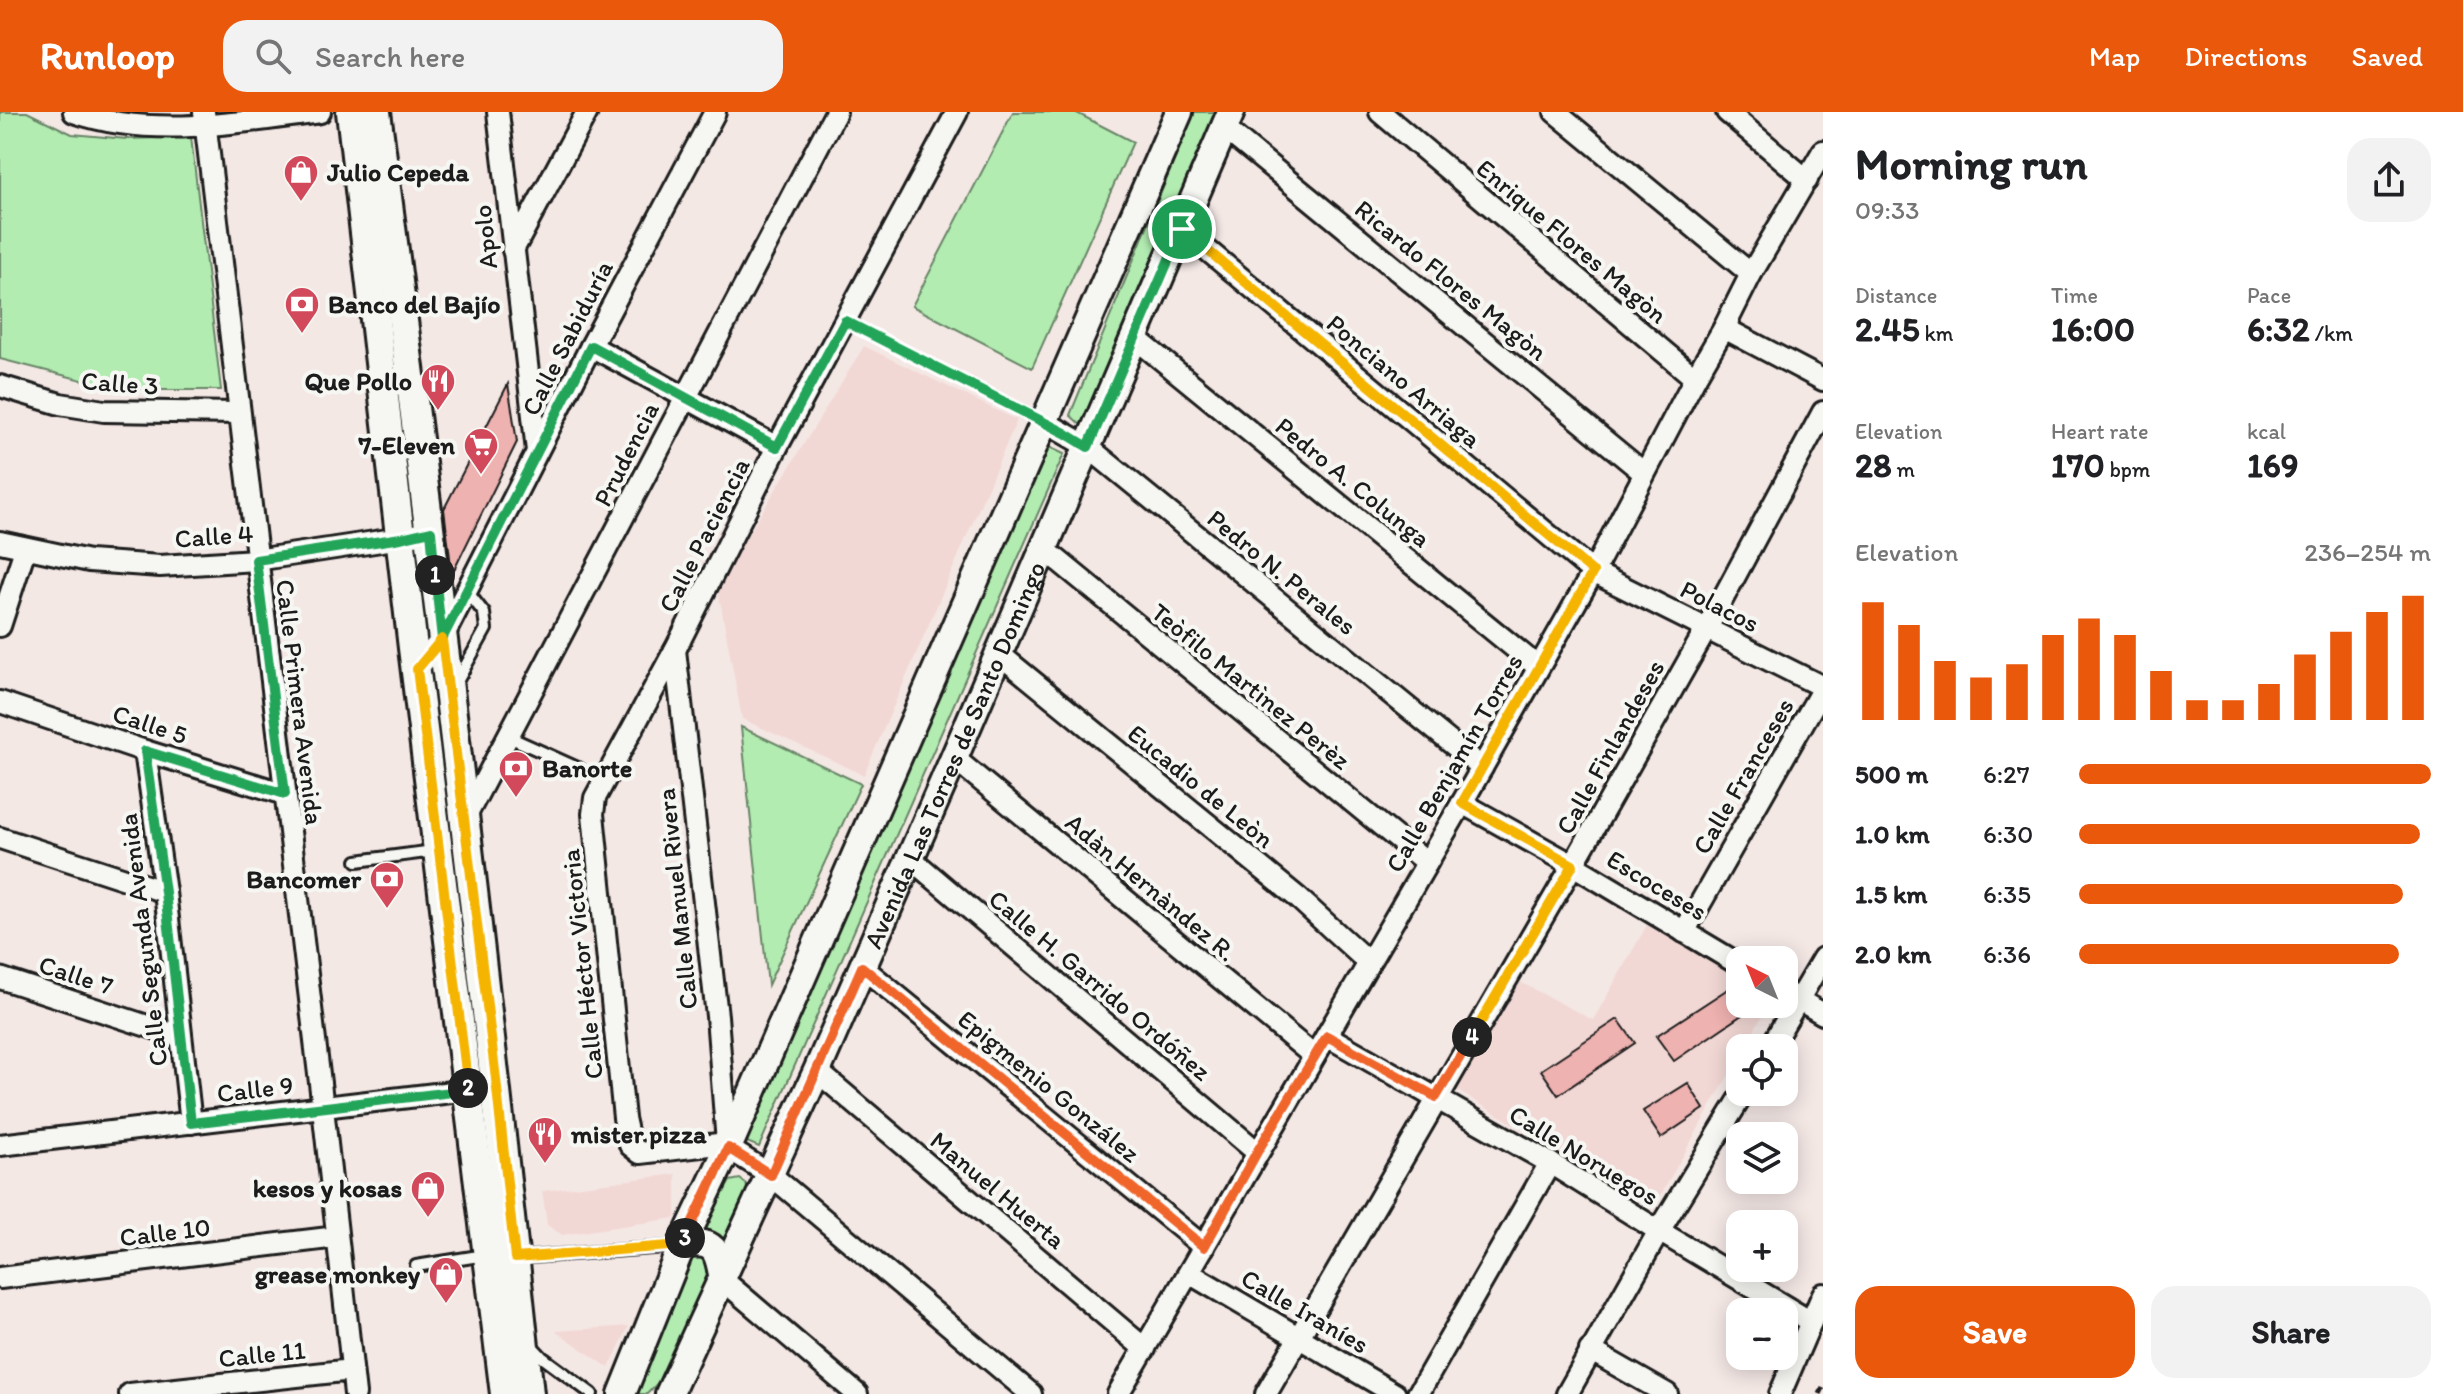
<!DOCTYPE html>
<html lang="en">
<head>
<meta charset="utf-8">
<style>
	:root { --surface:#fff; --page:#f2f2f2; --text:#202124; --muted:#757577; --accent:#ea580c }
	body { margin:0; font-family:Itim,sans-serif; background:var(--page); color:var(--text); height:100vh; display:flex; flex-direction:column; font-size:30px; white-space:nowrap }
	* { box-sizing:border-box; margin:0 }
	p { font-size:26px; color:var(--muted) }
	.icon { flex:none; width:44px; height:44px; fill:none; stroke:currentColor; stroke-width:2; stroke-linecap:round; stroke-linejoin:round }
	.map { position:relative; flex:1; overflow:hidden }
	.sheet { display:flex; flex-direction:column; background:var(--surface); width:640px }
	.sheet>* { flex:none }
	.needle { width:52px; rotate:317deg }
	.tools { position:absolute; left:1726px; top:834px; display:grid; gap:16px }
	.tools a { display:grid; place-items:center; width:72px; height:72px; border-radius:16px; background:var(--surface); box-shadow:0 4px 20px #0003; font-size:40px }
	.pin { position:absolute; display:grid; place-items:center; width:68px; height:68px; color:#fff; margin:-34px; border:4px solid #fff; border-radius:50%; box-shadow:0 2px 8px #0007 }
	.km { position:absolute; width:40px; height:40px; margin:-20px; border-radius:50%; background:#222; color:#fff; font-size:22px; line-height:40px; text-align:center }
	.round { display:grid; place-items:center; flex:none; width:84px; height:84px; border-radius:24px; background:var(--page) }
	.overview { display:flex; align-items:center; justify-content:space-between; height:136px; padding:0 32px }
	h1 { font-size:44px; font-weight:700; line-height:60px }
	.metrics { display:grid; grid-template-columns:repeat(3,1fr); gap:12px; height:136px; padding:8px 32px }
	.metrics div { display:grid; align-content:center }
	.metrics b { font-size:34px; font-weight:700 }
	.metrics small { font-size:22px; font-weight:400 }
	.metrics p { font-size:22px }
	.chart { height:224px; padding:16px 32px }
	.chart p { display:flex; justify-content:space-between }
	.chart svg { width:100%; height:144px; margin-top:8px; stroke:var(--accent); stroke-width:6 }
	.button { display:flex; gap:16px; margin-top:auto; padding:16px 32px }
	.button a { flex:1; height:92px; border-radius:24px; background:var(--accent); color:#fff; font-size:32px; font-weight:700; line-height:92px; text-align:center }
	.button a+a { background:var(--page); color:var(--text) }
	ul { padding:0 32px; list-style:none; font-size:26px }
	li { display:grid; grid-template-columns:128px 96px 1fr; align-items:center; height:60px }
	li i { height:20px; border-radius:10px; background:var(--accent) }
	header { display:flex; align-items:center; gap:48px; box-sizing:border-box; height:112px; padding:0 40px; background:var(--accent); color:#fff }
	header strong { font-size:38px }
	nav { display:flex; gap:44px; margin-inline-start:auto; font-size:28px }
	.search { width:560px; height:72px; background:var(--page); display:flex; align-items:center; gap:20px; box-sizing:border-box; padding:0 28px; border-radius:24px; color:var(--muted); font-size:30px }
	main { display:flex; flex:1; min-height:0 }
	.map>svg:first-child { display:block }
	.built { fill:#f2d8d5 }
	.green { fill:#b2ecb1; stroke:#678466; stroke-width:2 }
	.building { fill:#eeb2b0; stroke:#1c1c1c; stroke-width:2 }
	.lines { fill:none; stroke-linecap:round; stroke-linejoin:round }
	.service-casing { stroke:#1c1c1c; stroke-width:16 }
	.minor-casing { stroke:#1c1c1c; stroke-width:26 }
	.tertiary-casing { stroke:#1c1c1c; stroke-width:32 }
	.secondary-casing { stroke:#1c1c1c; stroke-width:34 }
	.path { stroke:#1c1c1c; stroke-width:3; stroke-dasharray:8 6; stroke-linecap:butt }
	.service { stroke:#f6f6f2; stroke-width:10 }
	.minor { stroke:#f6f6f2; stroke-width:20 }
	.tertiary { stroke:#f6f6f2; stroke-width:26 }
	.secondary { stroke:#f6f6f2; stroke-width:28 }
	.rail { stroke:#1c1c1c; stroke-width:5; stroke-dasharray:12 6; stroke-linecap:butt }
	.split-1-casing { stroke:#fff; stroke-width:16 }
	.split-2-casing { stroke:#fff; stroke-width:16 }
	.split-3-casing { stroke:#fff; stroke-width:16 }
	.split-4-casing { stroke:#fff; stroke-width:16 }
	.split-5-casing { stroke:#fff; stroke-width:16 }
	.split-1 { stroke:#22a559; stroke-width:10 }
	.split-2 { stroke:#22a559; stroke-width:10 }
	.split-3 { stroke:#f5b400; stroke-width:10 }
	.split-4 { stroke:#f0652b; stroke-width:10 }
	.split-5 { stroke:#f5b400; stroke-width:10 }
	.labels { text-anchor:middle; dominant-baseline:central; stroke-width:8; stroke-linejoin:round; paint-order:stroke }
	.poi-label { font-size:26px; font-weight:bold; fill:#1c1c1c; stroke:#f6f6f2; text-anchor:end }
	.street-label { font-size:26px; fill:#1c1c1c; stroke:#f6f6f2 }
</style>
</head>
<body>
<header>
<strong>Runloop</strong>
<div class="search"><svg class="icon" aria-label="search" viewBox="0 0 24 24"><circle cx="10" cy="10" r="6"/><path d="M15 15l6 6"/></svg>Search here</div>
<nav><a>Map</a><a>Directions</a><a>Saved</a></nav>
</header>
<main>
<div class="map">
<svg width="1823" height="1282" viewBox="0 0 1823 1282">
	<rect width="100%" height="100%" fill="#f4e8e5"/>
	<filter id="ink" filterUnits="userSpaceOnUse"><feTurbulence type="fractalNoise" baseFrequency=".0125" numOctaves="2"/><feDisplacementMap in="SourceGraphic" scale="16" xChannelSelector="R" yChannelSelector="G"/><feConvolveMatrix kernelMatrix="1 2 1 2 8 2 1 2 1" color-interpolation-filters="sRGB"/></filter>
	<g filter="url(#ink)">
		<g class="built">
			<polygon points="864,234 1017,308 864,663 742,607 717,473"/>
			<polygon points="1647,813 1740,864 1740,892 1769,892 1744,936 1740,936 1740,943 1654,1095 1456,978 1520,870 1593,908"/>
			<polygon points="676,1062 676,1106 562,1123 547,1113 542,1079"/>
			<polygon points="629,1214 609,1256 556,1219"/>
		</g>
		<g class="green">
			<polygon points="0,0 27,0 72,22 127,27 191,25 221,278 146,278 82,268 0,247"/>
			<polygon points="1013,0 1075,0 1133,30 1032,256 912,194"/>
			<polygon points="1194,0 1226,0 1082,314 1070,303"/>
			<polygon points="1049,335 1064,342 759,1035 742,1028"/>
			<polygon points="741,615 861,672 768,873"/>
			<polygon points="740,1067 746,1072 749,1081 723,1128 707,1118 703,1119 730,1069"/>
			<polygon points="701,1141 711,1158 666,1262 647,1282 632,1282 689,1150"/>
		</g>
		<g class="building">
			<polygon points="508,272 517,330 452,462 444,397"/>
			<polygon points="1740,869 1740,892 1758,892 1674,949 1656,924"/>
			<polygon points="1618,907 1635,931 1558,983 1541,958"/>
			<polygon points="1688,971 1704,997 1661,1026 1643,999"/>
		</g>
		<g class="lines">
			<g class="service-casing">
				<g id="service">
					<polyline points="454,575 486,517 484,501 467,479"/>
					<polyline points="509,625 580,657"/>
					<polyline points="357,749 434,739"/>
					<polyline points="517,1146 680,1134"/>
					<polyline points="416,1154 485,1143"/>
					<polyline points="530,1232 542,1245 592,1282"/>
				</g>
			</g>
			<g class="minor-casing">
				<g id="minor">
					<path d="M74,0C151,27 242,10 320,0"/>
					<polyline points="204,0 323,996 355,1282"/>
					<polyline points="498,0 537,339"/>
					<polyline points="957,0 777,335 675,538 595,686 593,702 624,1006 630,1033 640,1041 727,1031 728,1036 771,1063 1031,1282"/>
					<polyline points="1380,0 1695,266"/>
					<polyline points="1555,0 1751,162"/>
					<polyline points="1727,0 1807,68"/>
					<polyline points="1224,16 1644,361"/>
					<polyline points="1182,117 1593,460 1823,575"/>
					<polyline points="513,138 587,0"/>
					<polyline points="1724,216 1823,268"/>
					<polyline points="1134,225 1538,555"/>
					<polyline points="591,234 777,335"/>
					<polyline points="0,274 60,292 104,299 238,301"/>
					<polyline points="1045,310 1088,335 1482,656"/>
					<polyline points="0,430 89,449 160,454 256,448 401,426 431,419"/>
					<polyline points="1043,436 1427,751"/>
					<polyline points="0,514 25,437"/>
					<polyline points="675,538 717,904 727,1031"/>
					<polyline points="998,541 1297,785 1368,850"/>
					<polyline points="417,557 442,527 591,234 715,0"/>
					<polyline points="0,590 145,639 285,682"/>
					<polyline points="145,639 165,780 191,1011"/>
					<polyline points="954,646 1314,944"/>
					<polyline points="1462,691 1573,753 1740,853"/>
					<polyline points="464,708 836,0"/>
					<polyline points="0,726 165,780"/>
					<polyline points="910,746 1257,1040"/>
					<polyline points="1684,820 1823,576"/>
					<polyline points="862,855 1204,1135"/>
					<polyline points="0,866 181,925"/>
					<polyline points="1784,879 1823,902"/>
					<polyline points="1327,924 1550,1051 1659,1119 1811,1210"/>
					<polyline points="1770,936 1823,846"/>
					<polyline points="817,959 1145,1237"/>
					<polyline points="0,1033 469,978"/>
					<polyline points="1189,1161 1395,1282"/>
					<polyline points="0,1166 337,1125"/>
					<polyline points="723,1168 857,1282"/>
					<polyline points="1590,1238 1667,1282"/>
					<polyline points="130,1282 352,1258"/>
					<polyline points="1118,1282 1462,691 1593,460 1695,266 1724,216 1751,162 1823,39"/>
					<polyline points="1266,1282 1573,753 1707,516 1823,300"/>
					<polyline points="1418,1282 1550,1051"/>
					<polyline points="1567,1282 1659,1119 1744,980"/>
					<polyline points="1780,1282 1823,1182"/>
				</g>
			</g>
			<g class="tertiary-casing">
				<g id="tertiary">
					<path d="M682,1133C715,1127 718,1138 723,1168"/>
					<polyline points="622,1282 682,1133 728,1036 1179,0"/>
					<path id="s1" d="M669,1282L817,959L954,646L1231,0"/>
				</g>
			</g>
			<g class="secondary-casing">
				<g id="secondary">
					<polyline points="351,0 413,536 505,1282"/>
					<path d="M376,0C432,427 484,854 529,1282"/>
				</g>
			</g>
			<polyline class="path" points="859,216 1024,299"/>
			<use href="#service" class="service"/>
			<use href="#minor" class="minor"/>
			<use href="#tertiary" class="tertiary"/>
			<use href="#secondary" class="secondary"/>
			<polyline class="rail" points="1820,1282 1823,1276"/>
		</g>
	</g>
	<g class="lines" filter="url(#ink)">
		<g class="split-1-casing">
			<polyline id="split-1" points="435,463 442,527 591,234 777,335 845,209 1065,321 1088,335 1182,117"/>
		</g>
		<g class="split-2-casing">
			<polyline id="split-2" points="435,463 431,419 401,426 256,448 285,682 145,639 165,780 191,1011 469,978 468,976"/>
		</g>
		<g class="split-3-casing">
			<polyline id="split-3" points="468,976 417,557 442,527 496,967 515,1146 682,1133 685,1126"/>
		</g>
		<g class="split-4-casing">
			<polyline id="split-4" points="685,1126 728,1036 771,1063 862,855 1204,1135 1257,1040 1327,924 1436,985 1472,925"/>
		</g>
		<g class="split-5-casing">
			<polyline id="split-5" points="1182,117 1593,460 1462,691 1573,753 1472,925"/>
		</g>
		<use href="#split-1" class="split-1"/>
		<use href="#split-2" class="split-2"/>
		<use href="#split-3" class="split-3"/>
		<use href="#split-4" class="split-4"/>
		<use href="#split-5" class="split-5"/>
	</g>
	<defs>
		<g id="shop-pin" transform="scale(1.8)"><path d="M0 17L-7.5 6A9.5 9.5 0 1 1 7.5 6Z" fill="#d1495b" stroke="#f6f6f2"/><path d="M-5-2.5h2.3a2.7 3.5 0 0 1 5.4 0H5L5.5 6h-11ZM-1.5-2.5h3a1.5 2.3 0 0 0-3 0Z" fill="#fff"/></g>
		<g id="bank-pin" transform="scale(1.8)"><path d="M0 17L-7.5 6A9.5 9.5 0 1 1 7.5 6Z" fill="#d1495b" stroke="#f6f6f2"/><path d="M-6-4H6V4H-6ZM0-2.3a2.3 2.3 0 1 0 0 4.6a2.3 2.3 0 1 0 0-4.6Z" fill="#fff"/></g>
		<g id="restaurant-pin" transform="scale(1.8)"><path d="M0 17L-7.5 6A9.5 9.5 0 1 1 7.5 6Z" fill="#d1495b" stroke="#f6f6f2"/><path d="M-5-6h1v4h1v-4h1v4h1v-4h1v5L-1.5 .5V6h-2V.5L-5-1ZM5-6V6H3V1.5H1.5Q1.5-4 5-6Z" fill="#fff"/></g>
		<g id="supermarket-pin" transform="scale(1.8)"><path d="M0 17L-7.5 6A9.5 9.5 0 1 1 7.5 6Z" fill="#d1495b" stroke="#f6f6f2"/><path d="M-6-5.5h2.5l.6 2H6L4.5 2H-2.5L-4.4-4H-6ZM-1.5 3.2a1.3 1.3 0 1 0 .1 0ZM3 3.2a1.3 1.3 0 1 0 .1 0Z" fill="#fff"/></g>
	</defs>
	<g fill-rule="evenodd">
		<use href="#shop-pin" x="301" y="60"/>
		<use href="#bank-pin" x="302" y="192"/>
		<use href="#restaurant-pin" x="438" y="269"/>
		<use href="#supermarket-pin" x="481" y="333"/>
		<use href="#bank-pin" x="516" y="656"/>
		<use href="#bank-pin" x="387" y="767"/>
		<use href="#restaurant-pin" x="545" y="1022"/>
		<use href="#shop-pin" x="428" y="1076"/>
		<use href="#shop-pin" x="446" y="1162"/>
	</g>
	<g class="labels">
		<g class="poi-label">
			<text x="327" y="60" text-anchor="start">Julio Cepeda</text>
			<text x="328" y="192" text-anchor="start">Banco del Bajío</text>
			<text x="412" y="269">Que Pollo</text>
			<text x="455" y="333">7-Eleven</text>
			<text x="542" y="656" text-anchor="start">Banorte</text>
			<text x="361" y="767">Bancomer</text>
			<text x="571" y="1022" text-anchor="start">mister pizza</text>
			<text x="402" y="1076">kesos y kosas</text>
			<text x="420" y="1162">grease monkey</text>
		</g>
		<g class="street-label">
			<text transform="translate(485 125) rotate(-96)">Apolo</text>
			<text transform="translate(1572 129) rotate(40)">Enrique Flores Magòn</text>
			<text transform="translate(1451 168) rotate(39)">Ricardo Flores Magòn</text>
			<text transform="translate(567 226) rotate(-63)">Calle Sabiduría</text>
			<text transform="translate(1404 269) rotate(40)">Ponciano Arriaga</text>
			<text transform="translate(120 271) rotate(4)">Calle 3</text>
			<text transform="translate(626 342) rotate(-63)">Prudencia</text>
			<text transform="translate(1353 370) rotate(39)">Pedro A. Colunga</text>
			<text transform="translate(704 423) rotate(-63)">Calle Paciencia</text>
			<text transform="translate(214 424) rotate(-4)">Calle 4</text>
			<text transform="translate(1282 460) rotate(39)">Pedro N. Perales</text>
			<text transform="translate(1720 494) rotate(27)">Polacos</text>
			<text transform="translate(1251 574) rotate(39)">Teòfilo Martìnez Perèz</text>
			<text transform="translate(300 590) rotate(83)">Calle Primera Avenida</text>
			<text transform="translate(150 612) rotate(18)">Calle 5</text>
			<text transform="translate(1610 635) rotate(-61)">Calle Finlandeses</text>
			<text stroke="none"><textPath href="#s1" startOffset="700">Avenida Las Torres de Santo Domingo</textPath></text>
			<text transform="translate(1454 651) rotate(-60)">Calle Benjamín Torres</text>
			<text transform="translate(1743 664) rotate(-60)">Calle Franceses</text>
			<text transform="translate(1201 674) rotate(39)">Eucadio de Leòn</text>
			<text transform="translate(1657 773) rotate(31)">Escoceses</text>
			<text transform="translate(1151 775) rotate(40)">Adàn Hernàndez R.</text>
			<text transform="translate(677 787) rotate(-96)">Calle Manuel Rivera</text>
			<text transform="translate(143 828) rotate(-97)">Calle Segunda Avenida</text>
			<text transform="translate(582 852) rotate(-96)">Calle Héctor Victoria</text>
			<text transform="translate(76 863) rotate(18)">Calle 7</text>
			<text transform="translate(1100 873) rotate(40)">Calle H. Garrido Ordóñez</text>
			<text transform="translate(1049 974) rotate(39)">Epigmenio González</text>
			<text transform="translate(255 977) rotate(-7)">Calle 9</text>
			<text transform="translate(1584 1043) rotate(31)">Calle Noruegos</text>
			<text transform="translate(998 1078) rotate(40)">Manuel Huerta</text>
			<text transform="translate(165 1120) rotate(-7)">Calle 10</text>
			<text transform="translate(1305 1199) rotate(30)">Calle Iraníes</text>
			<text transform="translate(262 1242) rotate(-6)">Calle 11</text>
		</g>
	</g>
</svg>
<div class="tools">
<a><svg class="needle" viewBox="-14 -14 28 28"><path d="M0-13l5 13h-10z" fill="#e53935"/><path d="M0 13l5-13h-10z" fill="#757577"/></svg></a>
<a><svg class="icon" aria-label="locate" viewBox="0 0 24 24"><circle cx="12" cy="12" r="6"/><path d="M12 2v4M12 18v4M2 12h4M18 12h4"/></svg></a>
<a><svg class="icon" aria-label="layers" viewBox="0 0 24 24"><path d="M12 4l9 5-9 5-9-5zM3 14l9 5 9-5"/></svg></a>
<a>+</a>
<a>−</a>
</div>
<div class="pin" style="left:1182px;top:117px;background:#1e9e55"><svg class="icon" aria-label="arrive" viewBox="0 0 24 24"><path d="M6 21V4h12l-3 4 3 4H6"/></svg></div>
<b class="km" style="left:435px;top:463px">1</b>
<b class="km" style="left:468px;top:976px">2</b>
<b class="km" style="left:685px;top:1126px">3</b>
<b class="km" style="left:1472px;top:925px">4</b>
</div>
<section class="sheet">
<div class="overview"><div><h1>Morning run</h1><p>09:33</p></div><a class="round"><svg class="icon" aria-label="share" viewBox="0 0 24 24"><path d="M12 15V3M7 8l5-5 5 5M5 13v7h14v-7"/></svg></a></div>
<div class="metrics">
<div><p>Distance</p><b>2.45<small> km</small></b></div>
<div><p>Time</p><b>16:00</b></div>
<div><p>Pace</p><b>6:32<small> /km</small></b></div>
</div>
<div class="metrics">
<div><p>Elevation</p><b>28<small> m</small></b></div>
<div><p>Heart rate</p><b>170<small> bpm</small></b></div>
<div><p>kcal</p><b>169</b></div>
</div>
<div class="chart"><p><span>Elevation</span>236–254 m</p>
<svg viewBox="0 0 160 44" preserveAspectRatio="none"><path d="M5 44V8M15 44V15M25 44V26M35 44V31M45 44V27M55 44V18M65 44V13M75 44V18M85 44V29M95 44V38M105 44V38M115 44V33M125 44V24M135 44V17M145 44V11M155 44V6"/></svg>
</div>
<ul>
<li><b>500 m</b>6:27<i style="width:100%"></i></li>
<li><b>1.0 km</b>6:30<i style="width:97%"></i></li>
<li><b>1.5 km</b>6:35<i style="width:92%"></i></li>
<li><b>2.0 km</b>6:36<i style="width:91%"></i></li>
</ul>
<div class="button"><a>Save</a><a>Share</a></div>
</section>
</main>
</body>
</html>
